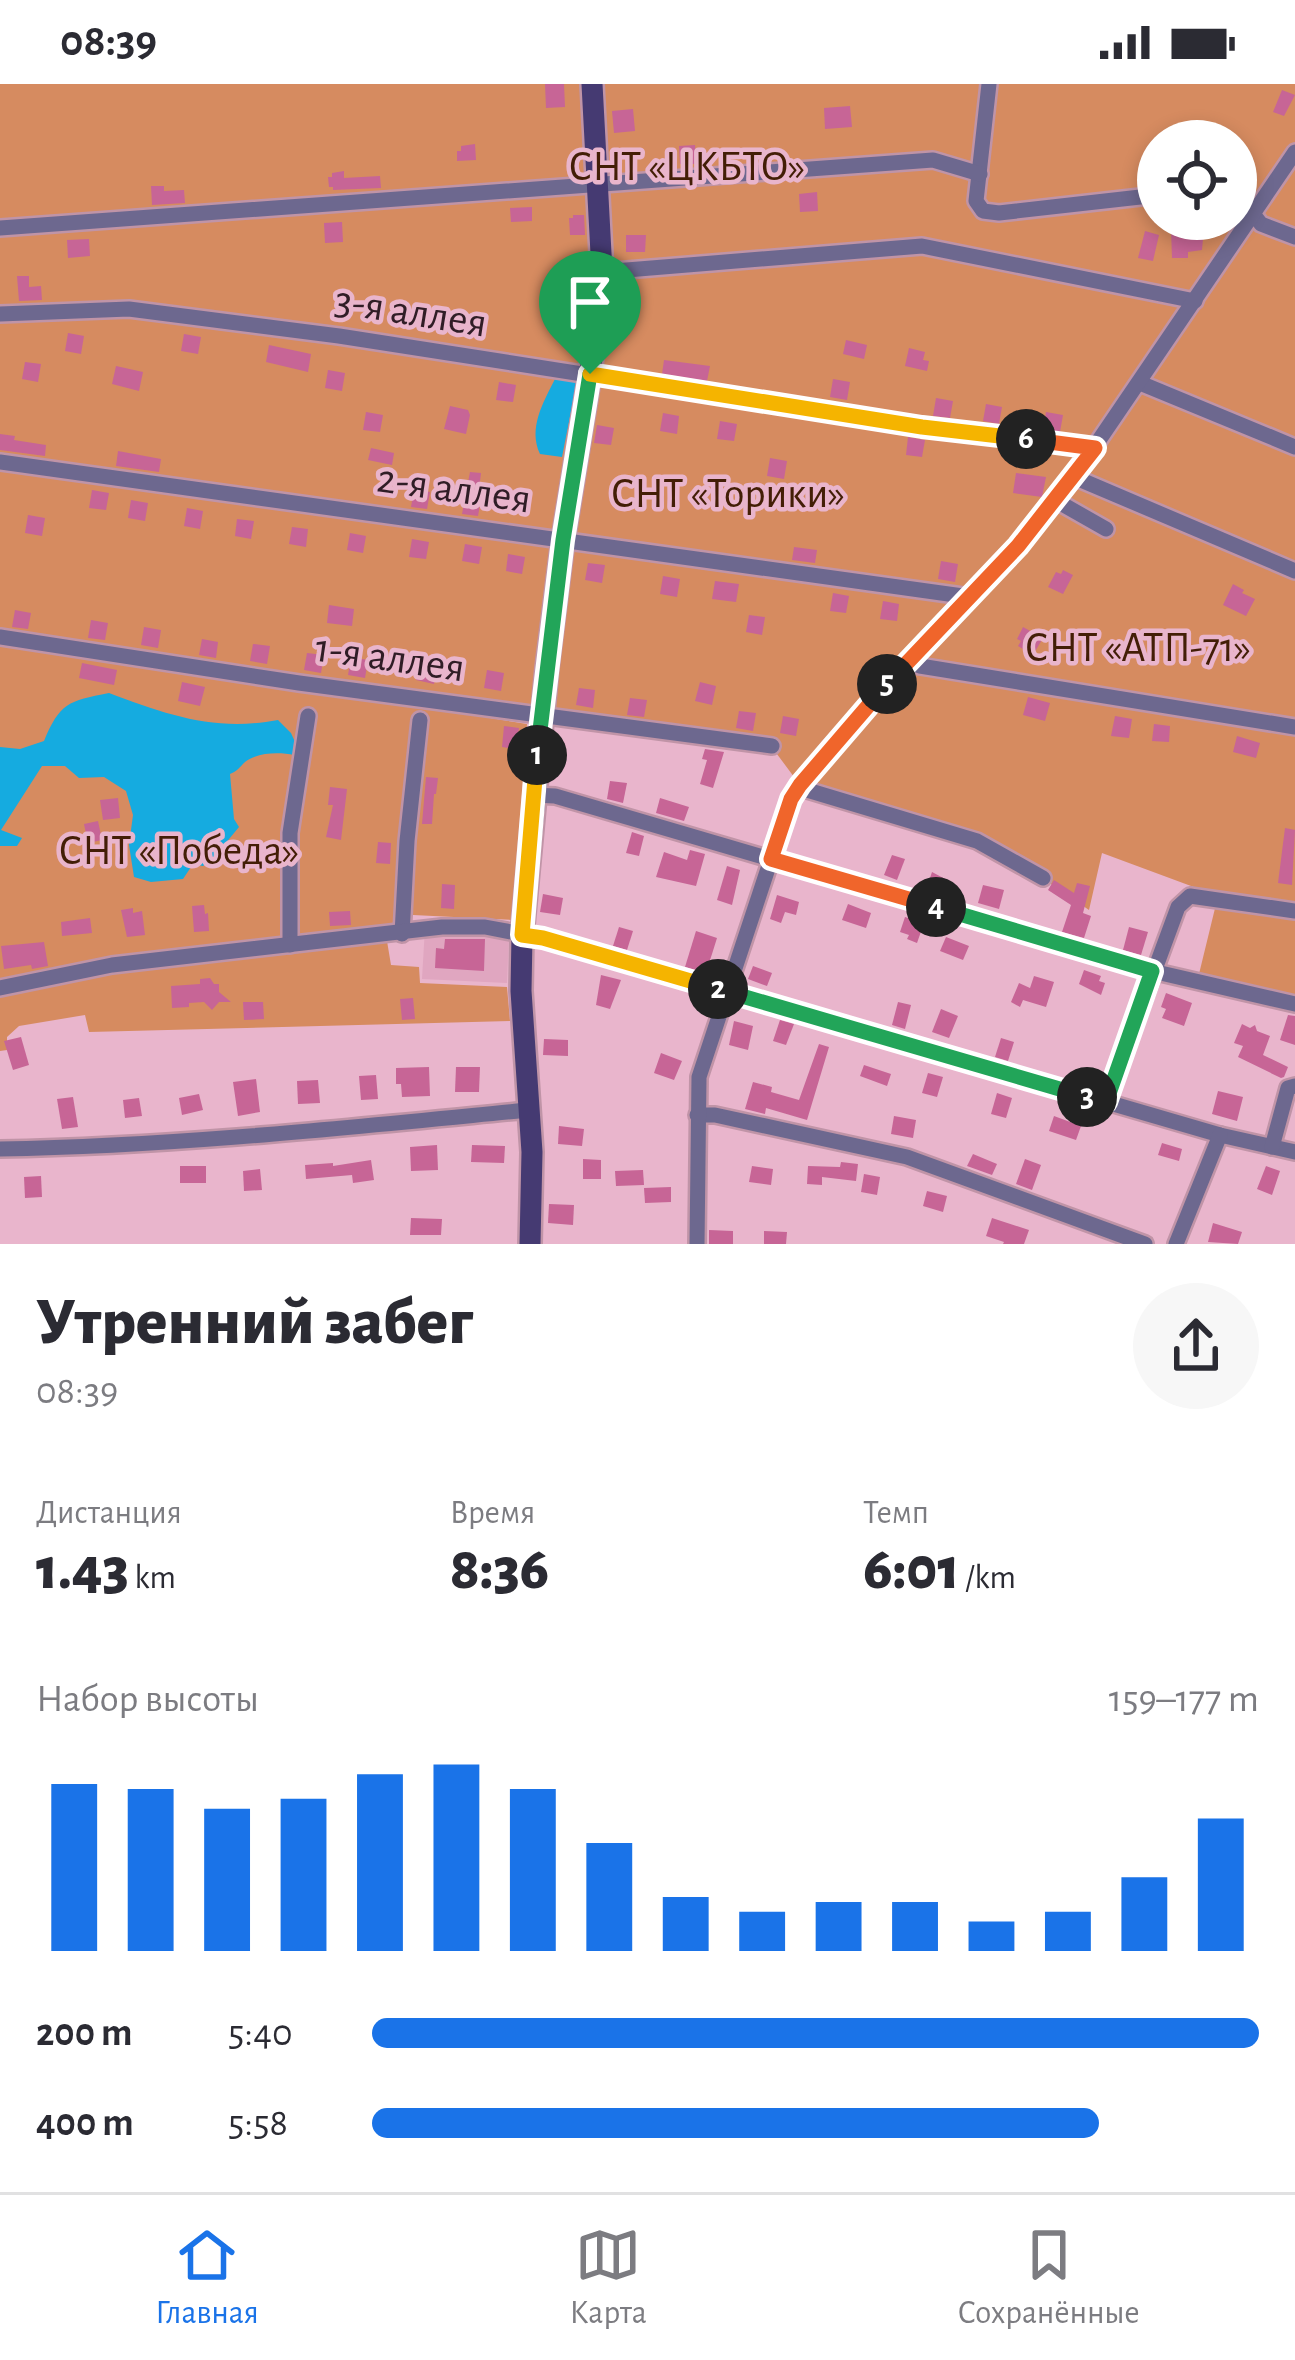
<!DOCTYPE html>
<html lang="ru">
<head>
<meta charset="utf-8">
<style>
	:root { --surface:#fff; --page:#f7f7f7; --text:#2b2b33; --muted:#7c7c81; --line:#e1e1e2; --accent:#1a73e8 }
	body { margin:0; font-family:"Alegreya Sans",sans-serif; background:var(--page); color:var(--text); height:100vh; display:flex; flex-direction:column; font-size:45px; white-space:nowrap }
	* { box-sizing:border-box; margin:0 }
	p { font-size:39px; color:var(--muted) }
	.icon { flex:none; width:66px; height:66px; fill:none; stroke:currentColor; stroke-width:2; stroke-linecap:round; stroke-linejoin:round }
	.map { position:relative; height:1160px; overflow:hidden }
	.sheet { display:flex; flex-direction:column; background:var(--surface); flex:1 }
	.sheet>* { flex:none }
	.buttons { position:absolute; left:1137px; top:36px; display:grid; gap:24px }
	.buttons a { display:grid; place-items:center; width:120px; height:120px; border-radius:50%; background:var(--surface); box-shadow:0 6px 18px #0003; font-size:60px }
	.pin { position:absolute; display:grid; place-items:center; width:102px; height:102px; color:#fff; margin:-123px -51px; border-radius:50% 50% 50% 0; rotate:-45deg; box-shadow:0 0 12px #0007 }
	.pin .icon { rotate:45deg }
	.km { position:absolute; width:60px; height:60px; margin:-30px; border-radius:50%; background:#222; color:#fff; font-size:33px; line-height:60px; text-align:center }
	.round { display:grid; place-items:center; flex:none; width:126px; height:126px; border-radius:63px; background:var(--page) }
	.head { display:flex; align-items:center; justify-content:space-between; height:204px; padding:0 36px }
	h1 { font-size:66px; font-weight:800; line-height:90px }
	.stats { display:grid; grid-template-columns:repeat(3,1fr); gap:18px; height:204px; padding:12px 36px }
	.stats div { display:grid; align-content:center }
	.stats b { font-size:60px; font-weight:800 }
	.stats small { font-size:33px; font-weight:400 }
	.stats p { font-size:33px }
	.chart { height:336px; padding:24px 36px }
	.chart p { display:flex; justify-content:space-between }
	.chart svg { width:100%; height:216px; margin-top:12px; stroke:var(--accent); stroke-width:6 }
	ul { padding:0 36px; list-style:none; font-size:39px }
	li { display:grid; grid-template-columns:192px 144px 1fr; align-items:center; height:90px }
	li i { height:30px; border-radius:15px; background:var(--accent) }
	.status { display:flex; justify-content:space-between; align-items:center; height:84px; padding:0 60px; background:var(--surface); direction:ltr }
	.status svg { height:33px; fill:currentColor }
	.menu { display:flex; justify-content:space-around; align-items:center; height:168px; border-top:3px solid var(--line); background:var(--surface); font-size:33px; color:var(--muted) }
	.menu a { display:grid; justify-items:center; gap:6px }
	.menu .active { color:var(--accent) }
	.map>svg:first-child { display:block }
	.built { fill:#e0a6c0 }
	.green { fill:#d68b60; fill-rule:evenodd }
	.water { fill:#15abe0 }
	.building { fill:#c76596 }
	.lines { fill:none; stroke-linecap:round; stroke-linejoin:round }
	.street-casing { stroke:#c094a7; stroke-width:20 }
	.secondary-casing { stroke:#c094a7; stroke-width:26 }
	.street { stroke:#6d688f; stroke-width:15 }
	.secondary { stroke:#453a72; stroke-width:21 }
	.split-1-casing { stroke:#fff; stroke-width:24 }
	.split-2-casing { stroke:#fff; stroke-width:24 }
	.split-3-casing { stroke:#fff; stroke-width:24 }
	.split-4-casing { stroke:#fff; stroke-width:24 }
	.split-5-casing { stroke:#fff; stroke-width:24 }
	.split-6-casing { stroke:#fff; stroke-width:24 }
	.split-7-casing { stroke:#fff; stroke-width:24 }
	.split-1 { stroke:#22a559; stroke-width:15 }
	.split-2 { stroke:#f5b400; stroke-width:15 }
	.split-3 { stroke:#22a559; stroke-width:15 }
	.split-4 { stroke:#22a559; stroke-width:15 }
	.split-5 { stroke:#f0652b; stroke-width:15 }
	.split-6 { stroke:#f0652b; stroke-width:15 }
	.split-7 { stroke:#f5b400; stroke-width:15 }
	.labels { text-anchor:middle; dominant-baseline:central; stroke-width:9; stroke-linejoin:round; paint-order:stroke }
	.park-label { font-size:42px; fill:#431e06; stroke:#e9b5cc }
	.street-label { font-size:42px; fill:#301d26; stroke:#e9b5cc }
</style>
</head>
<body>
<div class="status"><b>08:39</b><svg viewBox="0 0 49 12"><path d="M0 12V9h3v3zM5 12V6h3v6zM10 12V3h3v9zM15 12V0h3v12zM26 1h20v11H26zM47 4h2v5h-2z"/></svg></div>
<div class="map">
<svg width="1295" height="1160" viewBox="0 0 1295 1160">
	<rect width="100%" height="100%" fill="#e9b5cc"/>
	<polygon class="built" points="425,844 509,848 507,899 422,895"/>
	<path class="green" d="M0,0H1295V915L1199,890L1218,812L1102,769L1089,826L1042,794L977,757L800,701L771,662L35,560L527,640L513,836L413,831L402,850L387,857L391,881L419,883L420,899L507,903L510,937L89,948L85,931L19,942L7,953V966L0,967ZM1158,57H1236V135H1158Z"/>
	<g class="water">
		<path d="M555,295L577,297L562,373L540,370C528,344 543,319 555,295Z"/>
		<path d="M109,609C168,631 215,648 278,636L291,649L299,667L294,671C280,668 257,668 245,678C240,683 236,688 230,690L234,735L239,743L215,772L203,782L193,780L183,795L151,798L134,793L129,761L133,731L126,707L104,693L79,694L65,682H42L1,746L22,754L17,762H0V663L20,665L44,657C60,619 68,617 109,609Z"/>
	</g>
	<g class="building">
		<polygon points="545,0 564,0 565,23 546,24"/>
		<polygon points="1282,6 1295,11 1284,32 1273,28"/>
		<polygon points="850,22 852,43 825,45 824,24"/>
		<polygon points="633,25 635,47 614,49 612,27"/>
		<polygon points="475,60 476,76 457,77 457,67 461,67 461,62"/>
		<polygon points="695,61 696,80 680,80 679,62"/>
		<polygon points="344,87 344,94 380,92 381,104 333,106 333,103 329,103 328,93 332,93 332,89"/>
		<polygon points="151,102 164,102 164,107 184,106 185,119 152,121"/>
		<polygon points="817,108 818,127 800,128 799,110"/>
		<polygon points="532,123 532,137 511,138 510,124"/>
		<polygon points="573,131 584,131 585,151 570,151 569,134 573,134"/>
		<polygon points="342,138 343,158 325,159 324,139"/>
		<polygon points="1204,144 1202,166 1188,168 1188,174 1172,174 1171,145"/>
		<polygon points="1145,147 1159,151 1153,177 1138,174"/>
		<polygon points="626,151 646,151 645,168 626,168"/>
		<polygon points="89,155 90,172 68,174 67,156"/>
		<polygon points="17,192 29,192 29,203 41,202 42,216 19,217"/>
		<polygon points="68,249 84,252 81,270 65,267"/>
		<polygon points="184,250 201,253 198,270 181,267"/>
		<polygon points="846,256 867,261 864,275 843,270"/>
		<polygon points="269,261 311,270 308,288 266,278"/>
		<polygon points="909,264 925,268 923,276 929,277 927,287 905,282"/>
		<polygon points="664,276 710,282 707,297 662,290"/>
		<polygon points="25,278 41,280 38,298 22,295"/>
		<polygon points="116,282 143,288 139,307 112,300"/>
		<polygon points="328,286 345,289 342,307 325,304"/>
		<polygon points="833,295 850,298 847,316 830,313"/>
		<polygon points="499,298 516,301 513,318 496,316"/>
		<polygon points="936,314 953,317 950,334 933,332"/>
		<polygon points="986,320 1002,323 999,340 983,337"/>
		<polygon points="450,322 468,326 470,331 466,350 444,345"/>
		<polygon points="366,328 383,331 380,348 363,346"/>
		<polygon points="1046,328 1063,331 1060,348 1043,346"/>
		<polygon points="663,329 679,332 677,350 660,347"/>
		<polygon points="720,337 737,340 734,357 717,355"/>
		<polygon points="597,341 614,344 611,361 594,359"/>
		<polygon points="0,350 15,352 14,356 46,361 45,372 0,366"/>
		<polygon points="908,353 925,356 922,373 906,371"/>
		<polygon points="371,364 394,369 392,381 368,376"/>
		<polygon points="118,367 161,375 159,388 116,382"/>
		<polygon points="770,374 787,377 784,395 767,392"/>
		<polygon points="470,388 481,389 478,414 481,415 478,432 462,430"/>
		<polygon points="1016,389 1046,393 1042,413 1013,409"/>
		<polygon points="414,405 430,408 427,425 411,423"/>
		<polygon points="92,406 109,409 106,426 89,424"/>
		<polygon points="131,416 148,419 145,437 128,434"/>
		<polygon points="187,424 203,427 200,445 184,442"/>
		<polygon points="28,431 45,434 42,452 25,449"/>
		<polygon points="237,435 254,437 251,455 235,452"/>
		<polygon points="292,443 308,445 306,463 289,460"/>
		<polygon points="350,449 366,452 363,469 347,466"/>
		<polygon points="412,455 429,458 426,475 409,473"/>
		<polygon points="465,460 482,463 479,480 462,477"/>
		<polygon points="794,463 817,466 815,479 792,476"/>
		<polygon points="508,470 525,473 522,490 506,487"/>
		<polygon points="941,477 958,480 955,498 938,495"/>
		<polygon points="588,479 605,481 602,499 585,496"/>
		<polygon points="1063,486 1073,491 1063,510 1048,503 1056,488 1061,490"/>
		<polygon points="663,492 680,495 677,513 660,510"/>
		<polygon points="715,497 739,500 736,518 712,515"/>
		<polygon points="1233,500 1244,506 1242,509 1255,515 1246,532 1223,521"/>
		<polygon points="833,509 849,512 846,529 830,527"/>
		<polygon points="883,517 899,520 897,537 880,535"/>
		<polygon points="329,521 354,525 352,542 327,539"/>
		<polygon points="15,526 31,529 28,545 12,543"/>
		<polygon points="749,531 765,533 762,551 746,548"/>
		<polygon points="91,536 108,539 105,556 88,554"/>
		<polygon points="144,543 161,546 158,564 141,561"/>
		<polygon points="1023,543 1043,554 1033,571 1018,562 1021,557 1017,555"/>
		<polygon points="202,555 218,558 216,574 199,571"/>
		<polygon points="253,560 270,562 267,580 250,577"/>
		<polygon points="307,569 324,571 321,589 304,586"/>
		<polygon points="421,572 439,575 434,600 416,596"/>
		<polygon points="351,573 368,576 365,594 348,591"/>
		<polygon points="82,579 117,586 114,601 79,594"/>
		<polygon points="487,586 504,589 501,607 484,604"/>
		<polygon points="182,598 205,603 200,622 178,617"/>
		<polygon points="700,598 716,602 712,621 695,617"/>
		<polygon points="579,604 595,606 593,624 576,621"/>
		<polygon points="1028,613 1050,619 1045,637 1023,631"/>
		<polygon points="630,614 647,616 644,633 627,631"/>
		<polygon points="739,627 756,629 753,647 736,644"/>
		<polygon points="783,632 799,635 796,652 780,649"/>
		<polygon points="1115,632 1132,635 1129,654 1111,652"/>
		<polygon points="1154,640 1170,642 1169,658 1152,657"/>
		<polygon points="504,642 519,644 516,665 502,663"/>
		<polygon points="1237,652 1260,659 1256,674 1233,668"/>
		<polygon points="705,665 724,668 713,704 700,700 707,676 702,675"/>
		<polygon points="426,693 438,694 436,710 434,710 432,740 422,740"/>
		<polygon points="610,697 627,699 623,719 607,715"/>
		<polygon points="330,703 347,705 341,756 326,753 333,721 328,721"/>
		<polygon points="118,714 120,734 103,736 100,716"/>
		<polygon points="660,714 689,723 684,737 656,729"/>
		<polygon points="98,737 102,756 88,759 84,740"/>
		<polygon points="1285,744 1295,746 1292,801 1278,799"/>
		<polygon points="632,748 644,752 639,772 626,769"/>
		<polygon points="378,758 391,759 390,780 376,779"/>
		<polygon points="690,766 705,770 696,802 656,793 664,768 687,776"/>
		<polygon points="892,771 905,775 897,796 884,791"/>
		<polygon points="727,782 740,786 732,821 717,816"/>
		<polygon points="932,788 949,797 945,809 927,803"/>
		<polygon points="1054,796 1074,809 1077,799 1090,802 1083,829 1091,832 1084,854 1062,848 1071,821 1048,806"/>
		<polygon points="442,800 455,801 454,825 441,824"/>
		<polygon points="983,801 1004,806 999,825 978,819"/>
		<polygon points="543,810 563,814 560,831 540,828"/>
		<polygon points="777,811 799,818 796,831 785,828 781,839 770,835"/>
		<polygon points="848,820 871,829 866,844 842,836"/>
		<polygon points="204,821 205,830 208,829 209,847 194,848 192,822"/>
		<polygon points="133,824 133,829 142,827 145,851 127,853 121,826"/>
		<polygon points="350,827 351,841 330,842 329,828"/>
		<polygon points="905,833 924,839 917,859 907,855 909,851 900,848"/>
		<polygon points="90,834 92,849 62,852 61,838"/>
		<polygon points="619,843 633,847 627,866 613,862"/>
		<polygon points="1129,843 1148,848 1141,871 1123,866"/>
		<polygon points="696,847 717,854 706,889 685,883"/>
		<polygon points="946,853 969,862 963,876 940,867"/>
		<polygon points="445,855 485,855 484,887 435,884 436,864 444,865"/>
		<polygon points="44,858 48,882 32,885 31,881 4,885 1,862"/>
		<polygon points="753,882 772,889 767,902 748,895"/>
		<polygon points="1084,886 1101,892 1099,897 1105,899 1101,911 1079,900"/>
		<polygon points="601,891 621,896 610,925 596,921"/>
		<polygon points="1034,892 1054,898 1046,923 1023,916 1020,923 1011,918 1019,899 1030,904"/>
		<polygon points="210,894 214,900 219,900 219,908 231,918 219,918 212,926 204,918 189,919 189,923 172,924 171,902 200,900 200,895"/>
		<polygon points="1166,909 1192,919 1184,942 1162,934 1166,925 1161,923"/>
		<polygon points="413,914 415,935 402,936 400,915"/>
		<polygon points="243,918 263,918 264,935 244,936"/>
		<polygon points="898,918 911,921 905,945 892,941"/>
		<polygon points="941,925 958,932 949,954 932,948"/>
		<polygon points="1288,931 1295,932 1295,961 1280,956"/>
		<polygon points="780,936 794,940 786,961 773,957"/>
		<polygon points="734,937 753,942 748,966 729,961"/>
		<polygon points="1242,940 1250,944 1255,941 1257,947 1270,952 1263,971 1288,983 1284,993 1281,994 1238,973 1243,962 1234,959"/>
		<polygon points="21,953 29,981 13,986 4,957"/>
		<polygon points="1001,954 1014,958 1008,977 995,973"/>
		<polygon points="544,955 568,956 568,972 543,971"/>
		<polygon points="819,960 829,963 807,1036 766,1024 765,1030 745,1025 753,998 772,1003 771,1008 799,1016"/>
		<polygon points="661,969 682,977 674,996 654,989"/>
		<polygon points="864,981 891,990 887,1002 860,992"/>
		<polygon points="429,983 430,1012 402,1013 401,1000 396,1000 396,984"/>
		<polygon points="456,983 480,983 479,1008 455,1008"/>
		<polygon points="928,989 943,993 937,1013 922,1009"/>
		<polygon points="376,991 378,1015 361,1016 359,992"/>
		<polygon points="256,995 260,1028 238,1032 233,998"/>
		<polygon points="318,996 320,1019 298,1020 297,997"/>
		<polygon points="1218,1007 1243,1013 1237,1037 1212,1030"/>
		<polygon points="997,1009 1012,1014 1006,1034 991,1030"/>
		<polygon points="199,1010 203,1026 182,1031 179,1014"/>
		<polygon points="73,1013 78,1043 62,1045 57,1015"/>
		<polygon points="139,1014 142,1032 125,1034 123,1016"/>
		<polygon points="894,1032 916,1036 913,1054 891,1050"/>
		<polygon points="1054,1032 1081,1042 1076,1056 1049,1047"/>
		<polygon points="559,1042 584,1045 582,1062 558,1060"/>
		<polygon points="1162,1059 1182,1065 1179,1077 1158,1071"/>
		<polygon points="437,1061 438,1086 411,1087 410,1063"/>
		<polygon points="472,1061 505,1062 504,1079 471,1078"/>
		<polygon points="973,1070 997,1080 992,1091 967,1082"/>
		<polygon points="583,1075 601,1076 601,1095 583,1095"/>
		<polygon points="1025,1075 1041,1081 1032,1106 1016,1100"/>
		<polygon points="371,1076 374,1096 353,1099 352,1091 306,1095 305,1081 333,1079 333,1082"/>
		<polygon points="841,1078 858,1080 856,1097 822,1093 822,1101 807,1100 808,1082 840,1083"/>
		<rect x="180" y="1082" width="26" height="17"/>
		<polygon points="752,1082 773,1085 771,1101 749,1098"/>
		<polygon points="1266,1082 1280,1087 1272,1111 1257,1105"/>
		<polygon points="260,1085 262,1106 244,1107 243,1087"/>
		<polygon points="643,1086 644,1101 616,1102 615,1087"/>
		<polygon points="864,1090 880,1093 877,1111 861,1108"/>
		<polygon points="41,1092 42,1113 25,1114 24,1093"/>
		<polygon points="671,1103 671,1118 645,1119 644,1104"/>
		<polygon points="927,1107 947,1112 943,1128 923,1122"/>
		<polygon points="549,1120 574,1121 573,1141 548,1139"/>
		<polygon points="411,1134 442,1135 441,1151 410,1151"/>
		<polygon points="992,1134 1029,1146 1024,1160 1003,1160 1004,1158 986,1152"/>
		<polygon points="1213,1139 1242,1148 1238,1160 1208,1158"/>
		<polygon points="709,1146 733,1147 733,1160 709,1160"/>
		<polygon points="764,1147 787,1148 786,1160 764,1160"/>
	</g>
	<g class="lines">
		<g class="street-casing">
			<g id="street">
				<polyline points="989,0 976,117 983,127 999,129 1158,111"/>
				<polyline points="1236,111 1240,113 1261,140 1295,153"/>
				<polyline points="0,144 933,76 980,90"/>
				<polyline points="602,188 922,162 1195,217"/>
				<polyline points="0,230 129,225 339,252 922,343 1095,365"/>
				<polyline points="1140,299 1295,363"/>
				<polyline points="0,378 970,513"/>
				<polyline points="1076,390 1081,396 1295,487"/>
				<polyline points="1055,416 1106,445"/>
				<polyline points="0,553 299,599 772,662"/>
				<polyline points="908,577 920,582 1295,643"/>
				<polyline points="800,701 807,706 977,757 1043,794"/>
				<polyline points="533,711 555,712 1152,887 1295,920"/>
				<polyline points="402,850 407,757 420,636"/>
				<polyline points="290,861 290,749 308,632"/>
				<polyline points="0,904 112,881 442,843 485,843 543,854 1220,1051 1295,1068"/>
				<polyline points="1106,1018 1178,823 1190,812 1295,827"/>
				<polyline points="697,1031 715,1031 907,1073 1145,1160"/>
				<polyline points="1272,1063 1288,1004 1295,1002"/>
				<path d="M0,1065C177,1062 353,1043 528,1026"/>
				<polyline points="697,1160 699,993 791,715 830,663 1018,462 1076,390 1295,68"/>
				<polyline points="1176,1160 1220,1051"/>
			</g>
		</g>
		<g class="secondary-casing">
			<polyline id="secondary" points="530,1160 532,1068 521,907 522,851 547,584 563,456 590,290 602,188 592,0"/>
		</g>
		<use href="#street" class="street"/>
		<use href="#secondary" class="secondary"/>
	</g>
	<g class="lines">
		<g class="split-1-casing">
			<polyline id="split-1" points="537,671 563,456 590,290"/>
		</g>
		<g class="split-2-casing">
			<polyline id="split-2" points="537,671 522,851 543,854 718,905"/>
		</g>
		<g class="split-3-casing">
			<polyline id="split-3" points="718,905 1087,1013"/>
		</g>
		<g class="split-4-casing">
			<polyline id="split-4" points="936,823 1152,887 1106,1018 1087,1013"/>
		</g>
		<g class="split-5-casing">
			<polyline id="split-5" points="887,600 800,701 791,715 771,775 936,823"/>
		</g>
		<g class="split-6-casing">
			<polyline id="split-6" points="887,600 1018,462 1095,364 1026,355"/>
		</g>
		<g class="split-7-casing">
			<polyline id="split-7" points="590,290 922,343 1026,355"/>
		</g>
		<use href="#split-1" class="split-1"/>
		<use href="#split-2" class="split-2"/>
		<use href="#split-3" class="split-3"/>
		<use href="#split-4" class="split-4"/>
		<use href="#split-5" class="split-5"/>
		<use href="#split-6" class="split-6"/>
		<use href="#split-7" class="split-7"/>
	</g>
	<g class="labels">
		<g class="park-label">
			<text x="687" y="83">СНТ «ЦКБТО»</text>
			<text x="728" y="410">СНТ «Торики»</text>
			<text x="1138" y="564">СНТ «АТП-71»</text>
			<text x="179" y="767">СНТ «Победа»</text>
		</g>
		<g class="street-label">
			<text transform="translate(411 228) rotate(9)">3-я аллея</text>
			<text transform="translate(454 405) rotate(8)">2-я аллея</text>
			<text transform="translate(390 574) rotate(8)">1-я аллея</text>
		</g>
	</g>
</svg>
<div class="buttons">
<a><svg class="icon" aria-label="locate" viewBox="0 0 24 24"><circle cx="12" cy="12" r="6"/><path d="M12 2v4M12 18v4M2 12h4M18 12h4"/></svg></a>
</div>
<div class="pin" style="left:590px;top:290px;background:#1e9e55"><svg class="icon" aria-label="arrive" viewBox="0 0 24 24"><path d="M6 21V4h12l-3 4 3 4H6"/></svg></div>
<b class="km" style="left:537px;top:671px">1</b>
<b class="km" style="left:718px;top:905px">2</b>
<b class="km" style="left:1087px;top:1013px">3</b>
<b class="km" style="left:936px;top:823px">4</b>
<b class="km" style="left:887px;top:600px">5</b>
<b class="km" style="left:1026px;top:355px">6</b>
</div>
<section class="sheet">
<div class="head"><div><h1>Утренний забег</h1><p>08:39</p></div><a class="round"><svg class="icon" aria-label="share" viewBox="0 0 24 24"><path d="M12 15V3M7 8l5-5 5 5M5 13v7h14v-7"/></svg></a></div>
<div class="stats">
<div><p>Дистанция</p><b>1.43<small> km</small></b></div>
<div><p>Время</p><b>8:36</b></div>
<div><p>Темп</p><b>6:01<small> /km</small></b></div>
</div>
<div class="chart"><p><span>Набор высоты</span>159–177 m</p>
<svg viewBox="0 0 160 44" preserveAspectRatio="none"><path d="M5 44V10M15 44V11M25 44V15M35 44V13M45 44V8M55 44V6M65 44V11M75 44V22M85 44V33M95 44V36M105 44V34M115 44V34M125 44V38M135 44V36M145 44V29M155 44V17"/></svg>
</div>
<ul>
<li><b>200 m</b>5:40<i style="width:100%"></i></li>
<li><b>400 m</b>5:58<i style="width:82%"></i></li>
</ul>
</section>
<nav class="menu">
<a class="active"><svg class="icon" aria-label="home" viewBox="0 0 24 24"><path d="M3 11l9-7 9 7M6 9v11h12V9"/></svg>Главная</a>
<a><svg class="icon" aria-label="map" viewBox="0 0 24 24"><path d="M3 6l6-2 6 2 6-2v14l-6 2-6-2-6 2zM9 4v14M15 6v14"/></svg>Карта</a>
<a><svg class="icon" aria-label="saved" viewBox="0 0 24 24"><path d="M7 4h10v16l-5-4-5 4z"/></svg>Сохранённые</a>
</nav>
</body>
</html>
